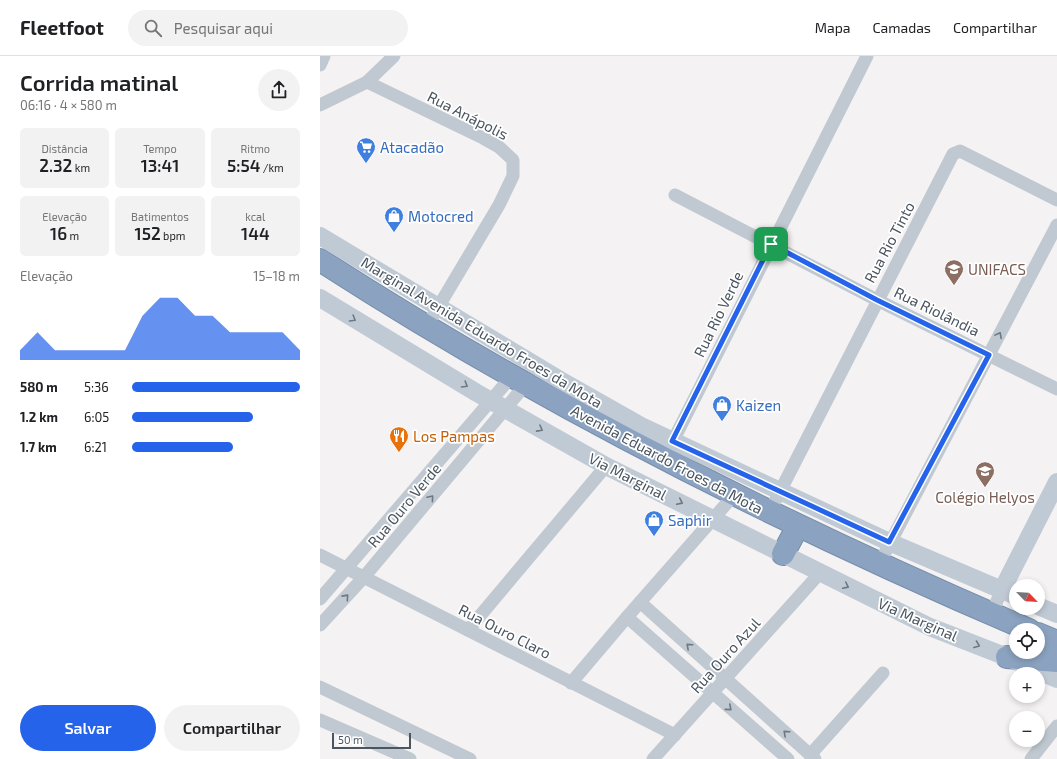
<!DOCTYPE html>
<html lang="pt">
<head>
<meta charset="utf-8">
<style>
	:root { --surface:#fff; --page:#f2f2f2; --text:#202124; --muted:#757577; --line:#e0e0e0; --accent:#2563eb }
	body { margin:0; font-family:"Exo 2",sans-serif; background:var(--page); color:var(--text); height:100vh; display:flex; flex-direction:column; font-size:15px; white-space:nowrap }
	* { box-sizing:border-box; margin:0 }
	p { font-size:13px; color:var(--muted) }
	.icon { flex:none; width:22px; height:22px; fill:none; stroke:currentColor; stroke-width:2; stroke-linecap:round; stroke-linejoin:round }
	.map { position:relative; flex:1; overflow:hidden }
	.panel { display:flex; flex-direction:column; background:var(--surface); width:320px }
	.panel>* { flex:none }
	.needle { width:26px; rotate:115deg }
	.buttons { position:absolute; left:689px; top:523px; display:grid; gap:8px }
	.buttons a { display:grid; place-items:center; width:36px; height:36px; border-radius:50%; background:var(--surface); box-shadow:0 2px 6px #0003; font-size:20px }
	.scale { position:absolute; left:12px; bottom:10px; width:79px; box-sizing:border-box; padding-left:4px; border:2px solid #4a5560; border-top:0; font-size:11px; line-height:14px; white-space:nowrap; color:#4a5560; -webkit-text-stroke:3px #fff; paint-order:stroke }
	.pin { position:absolute; display:grid; place-items:center; width:34px; height:34px; color:#fff; margin:-17px; border-radius:8px; box-shadow:0 2px 6px #0006 }
	.round { display:grid; place-items:center; flex:none; width:42px; height:42px; border-radius:21px; background:var(--page) }
	.headline { display:flex; align-items:center; justify-content:space-between; height:68px; padding:0 20px }
	h1 { font-size:22px; font-weight:600; line-height:30px }
	.metrics { display:grid; grid-template-columns:repeat(3,1fr); gap:6px; height:68px; padding:4px 20px }
	.metrics div { display:grid; align-content:center; border-radius:6px; background:var(--page); text-align:center }
	.metrics b { font-size:17px; font-weight:600 }
	.metrics small { font-size:11px; font-weight:400 }
	.metrics p { font-size:11px }
	.chart { height:112px; padding:8px 20px }
	.chart p { display:flex; justify-content:space-between }
	.chart svg { width:100%; height:72px; margin-top:4px; fill:var(--accent); opacity:.7 }
	.action { display:flex; gap:8px; margin-top:auto; padding:8px 20px }
	.action a { flex:1; height:46px; border-radius:24px; background:var(--accent); color:#fff; font-size:16px; font-weight:600; line-height:46px; text-align:center }
	.action a+a { background:var(--page); color:var(--text) }
	ul { padding:0 20px; list-style:none; font-size:13px }
	li { display:grid; grid-template-columns:64px 48px 1fr; align-items:center; height:30px }
	li i { height:10px; border-radius:5px; background:var(--accent) }
	header { display:flex; align-items:center; gap:24px; box-sizing:border-box; height:56px; padding:0 20px; background:var(--surface); border-bottom:1px solid var(--line) }
	header strong { font-size:19px }
	nav { display:flex; gap:22px; margin-inline-start:auto; font-size:14px }
	.search { width:280px; height:36px; background:var(--page); display:flex; align-items:center; gap:10px; box-sizing:border-box; padding:0 14px; border-radius:22px; color:var(--muted); font-size:15px }
	main { display:flex; flex:1; min-height:0 }
	.map>svg:first-child { display:block }
	.lines { fill:none; stroke-linecap:round; stroke-linejoin:round }
	.highway-casing { stroke:#768eac; stroke-width:24 }
	.street { stroke:#c0c9d1; stroke-width:13 }
	.secondary { stroke:#c0cad5; stroke-width:18 }
	.highway { stroke:#8ba3c0; stroke-width:22 }
	.oneway { stroke:#6d7883 }
	.oneway2 { stroke:#6d7882 }
	.route-casing { stroke:#fff; stroke-width:8 }
	.route { stroke:#2563eb; stroke-width:5 }
	.labels { text-anchor:middle; dominant-baseline:central; stroke-width:3.5; stroke-linejoin:round; paint-order:stroke }
	.street-label { font-size:15px; fill:#4a5560; stroke:#fff }
	.shop-label { font-size:15px; fill:#366cbe; stroke:#fff; text-anchor:start }
	.education-label { font-size:15px; fill:#785e54; stroke:#fff; text-anchor:start }
	.food-label { font-size:15px; fill:#c56008; stroke:#fff; text-anchor:start }
</style>
</head>
<body>
<header>
<strong>Fleetfoot</strong>
<div class="search"><svg class="icon" aria-label="search" viewBox="0 0 24 24"><circle cx="10" cy="10" r="6"/><path d="M15 15l6 6"/></svg>Pesquisar aqui</div>
<nav><a>Mapa</a><a>Camadas</a><a>Compartilhar</a></nav>
</header>
<main>
<section class="panel">
<div class="headline"><div><h1>Corrida matinal</h1><p>06:16 · 4 × 580 m</p></div><a class="round"><svg class="icon" aria-label="share" viewBox="0 0 24 24"><path d="M12 15V3M7 8l5-5 5 5M5 13v7h14v-7"/></svg></a></div>
<div class="metrics">
<div><p>Distância</p><b>2.32<small> km</small></b></div>
<div><p>Tempo</p><b>13:41</b></div>
<div><p>Ritmo</p><b>5:54<small> /km</small></b></div>
</div>
<div class="metrics">
<div><p>Elevação</p><b>16<small> m</small></b></div>
<div><p>Batimentos</p><b>152<small> bpm</small></b></div>
<div><p>kcal</p><b>144</b></div>
</div>
<div class="chart"><p><span>Elevação</span>15–18 m</p>
<svg viewBox="0 0 160 44" preserveAspectRatio="none"><path d="M0 44V38L10 27L20 38L30 38L40 38L50 38L60 38L70 17L80 6L90 6L100 17L110 17L120 27L130 27L140 27L150 27L160 38V44z"/></svg>
</div>
<ul>
<li><b>580 m</b>5:36<i style="width:100%"></i></li>
<li><b>1.2 km</b>6:05<i style="width:72%"></i></li>
<li><b>1.7 km</b>6:21<i style="width:60%"></i></li>
</ul>
<div class="action"><a>Salvar</a><a>Compartilhar</a></div>
</section>
<div class="map">
<svg width="737" height="703" viewBox="0 0 737 703">
	<rect width="100%" height="100%" fill="#f4f2f2"/>
	<g class="lines">
		<g class="highway-casing">
			<g id="highway">
				<path d="M0,204C224,349 464,469 709,574"/>
				<polyline points="463,498 478,470"/>
				<polyline points="718,578 737,586"/>
				<polyline points="687,601 737,605"/>
			</g>
		</g>
		<g class="street">
			<polyline points="0,9 4,0"/>
			<polyline points="47,26 163,82 179,91 193,104 193,120 179,149 107,270"/>
			<polyline points="0,49 47,26 74,0"/>
			<polyline points="355,139 557,244 737,333"/>
			<polyline points="349,393 547,0"/>
			<polyline points="449,457 633,98 640,95 737,144"/>
			<polyline points="0,499 355,679"/>
			<polyline points="559,508 737,169"/>
			<polyline points="0,543 192,320"/>
			<polyline points="320,546 495,703"/>
			<polyline points="671,558 682,534"/>
			<polyline points="307,561 468,703"/>
			<polyline points="0,569 44,521 206,328"/>
			<polyline points="148,574 286,410"/>
			<polyline points="251,627 307,561 414,439"/>
			<polyline points="0,631 150,703"/>
			<polyline points="0,664 90,703"/>
			<polyline points="490,699 563,617"/>
			<polyline points="333,703 500,517"/>
			<polyline points="711,703 737,670"/>
		</g>
		<g class="secondary">
			<polyline points="0,180 240,324 323,371 569,486 696,540"/>
			<polyline points="0,242 157,337 286,410 610,571 687,601 737,623"/>
			<polyline points="682,534 737,426"/>
			<polyline points="718,550 737,558"/>
		</g>
		<use href="#highway" class="highway"/>
	</g>
	<defs><path id="oneway-chevron" d="M-2-3.5L2.5 0L-2 3.5" fill="none" stroke-width="1.6" stroke-linecap="round" stroke-linejoin="round"/></defs>
	<g class="oneway">
		<use href="#oneway-chevron" transform="translate(33 263) rotate(31)"/>
		<use href="#oneway-chevron" transform="translate(145 329) rotate(31)"/>
		<use href="#oneway-chevron" transform="translate(220 373) rotate(29)"/>
		<use href="#oneway-chevron" transform="translate(360 446) rotate(26)"/>
		<use href="#oneway-chevron" transform="translate(526 530) rotate(26)"/>
		<use href="#oneway-chevron" transform="translate(657 589) rotate(21)"/>
	</g>
	<g class="oneway2">
		<use href="#oneway-chevron" transform="translate(679 279) rotate(-62)"/>
		<use href="#oneway-chevron" transform="translate(111 442) rotate(-50)"/>
		<use href="#oneway-chevron" transform="translate(26 541) rotate(-48)"/>
		<use href="#oneway-chevron" transform="translate(369 590) rotate(-138)"/>
		<use href="#oneway-chevron" transform="translate(409 652) rotate(41)"/>
		<use href="#oneway-chevron" transform="translate(466 677) rotate(-138)"/>
	</g>
	<g class="lines">
		<g class="route-casing">
			<polygon id="route" points="451,188 557,244 669,299 569,486 352,385"/>
		</g>
		<use href="#route" class="route"/>
	</g>
	<defs>
		<g id="supermarket-pin" transform="scale(1)"><path d="M0 17L-7.5 6A9.5 9.5 0 1 1 7.5 6Z" fill="#3f7fe0" stroke="#fff"/><path d="M-6-5.5h2.5l.6 2H6L4.5 2H-2.5L-4.4-4H-6ZM-1.5 3.2a1.3 1.3 0 1 0 .1 0ZM3 3.2a1.3 1.3 0 1 0 .1 0Z" fill="#fff"/></g>
		<g id="shop-pin" transform="scale(1)"><path d="M0 17L-7.5 6A9.5 9.5 0 1 1 7.5 6Z" fill="#3f7fe0" stroke="#fff"/><path d="M-5-2.5h2.3a2.7 3.5 0 0 1 5.4 0H5L5.5 6h-11ZM-1.5-2.5h3a1.5 2.3 0 0 0-3 0Z" fill="#fff"/></g>
		<g id="university-pin" transform="scale(1)"><path d="M0 17L-7.5 6A9.5 9.5 0 1 1 7.5 6Z" fill="#8d6e63" stroke="#fff"/><path d="M0-5L7-2L0 1L-7-2ZM-4 1L0 2.5L4 1V4Q0 6-4 4Z" fill="#fff"/></g>
		<g id="restaurant-pin" transform="scale(1)"><path d="M0 17L-7.5 6A9.5 9.5 0 1 1 7.5 6Z" fill="#e8710a" stroke="#fff"/><path d="M-5-6h1v4h1v-4h1v4h1v-4h1v5L-1.5 .5V6h-2V.5L-5-1ZM5-6V6H3V1.5H1.5Q1.5-4 5-6Z" fill="#fff"/></g>
		<g id="school-pin" transform="scale(1)"><path d="M0 17L-7.5 6A9.5 9.5 0 1 1 7.5 6Z" fill="#8d6e63" stroke="#fff"/><path d="M0-5L7-2L0 1L-7-2ZM-4 1L0 2.5L4 1V4Q0 6-4 4Z" fill="#fff"/></g>
	</defs>
	<g fill-rule="evenodd">
		<use href="#supermarket-pin" x="46" y="91"/>
		<use href="#shop-pin" x="74" y="160"/>
		<use href="#university-pin" x="634" y="213"/>
		<use href="#shop-pin" x="402" y="349"/>
		<use href="#restaurant-pin" x="79" y="380"/>
		<use href="#school-pin" x="665" y="415"/>
		<use href="#shop-pin" x="334" y="464"/>
	</g>
	<g class="labels">
		<g class="street-label">
			<text transform="translate(148 59) rotate(27)">Rua Anápolis</text>
			<text transform="translate(569 186) rotate(-62)">Rua Rio Tinto</text>
			<text transform="translate(617 255) rotate(26)">Rua Riolândia</text>
			<text transform="translate(398 258) rotate(-64)">Rua Rio Verde</text>
			<text transform="translate(162 276) rotate(31)">Marginal Avenida Eduardo Froes da Mota</text>
			<text transform="translate(347 403) rotate(28)">Avenida Eduardo Froes da Mota</text>
			<text transform="translate(308 420) rotate(27)">Via Marginal</text>
			<text transform="translate(84 449) rotate(-50)">Rua Ouro Verde</text>
			<text transform="translate(598 563) rotate(24)">Via Marginal</text>
			<text transform="translate(185 575) rotate(27)">Rua Ouro Claro</text>
			<text transform="translate(405 599) rotate(-48)">Rua Ouro Azul</text>
		</g>
		<g class="shop-label">
			<text x="60" y="91">Atacadão</text>
			<text x="88" y="160">Motocred</text>
			<text x="416" y="349">Kaizen</text>
			<text x="348" y="464">Saphir</text>
		</g>
		<g class="education-label">
			<text x="648" y="213">UNIFACS</text>
			<text x="665" y="441" text-anchor="middle">Colégio Helyos</text>
		</g>
		<g class="food-label">
			<text x="93" y="380">Los Pampas</text>
		</g>
	</g>
</svg>
<div class="buttons">
<a><svg class="needle" viewBox="-14 -14 28 28"><path d="M0-13l5 13h-10z" fill="#e53935"/><path d="M0 13l5-13h-10z" fill="#757577"/></svg></a>
<a><svg class="icon" aria-label="locate" viewBox="0 0 24 24"><circle cx="12" cy="12" r="6"/><path d="M12 2v4M12 18v4M2 12h4M18 12h4"/></svg></a>
<a>+</a>
<a>−</a>
</div>
<div class="scale">50 m</div>
<div class="pin" style="left:451px;top:188px;background:#1e9e55"><svg class="icon" aria-label="arrive" viewBox="0 0 24 24"><path d="M6 21V4h12l-3 4 3 4H6"/></svg></div>
</div>
</main>
</body>
</html>
